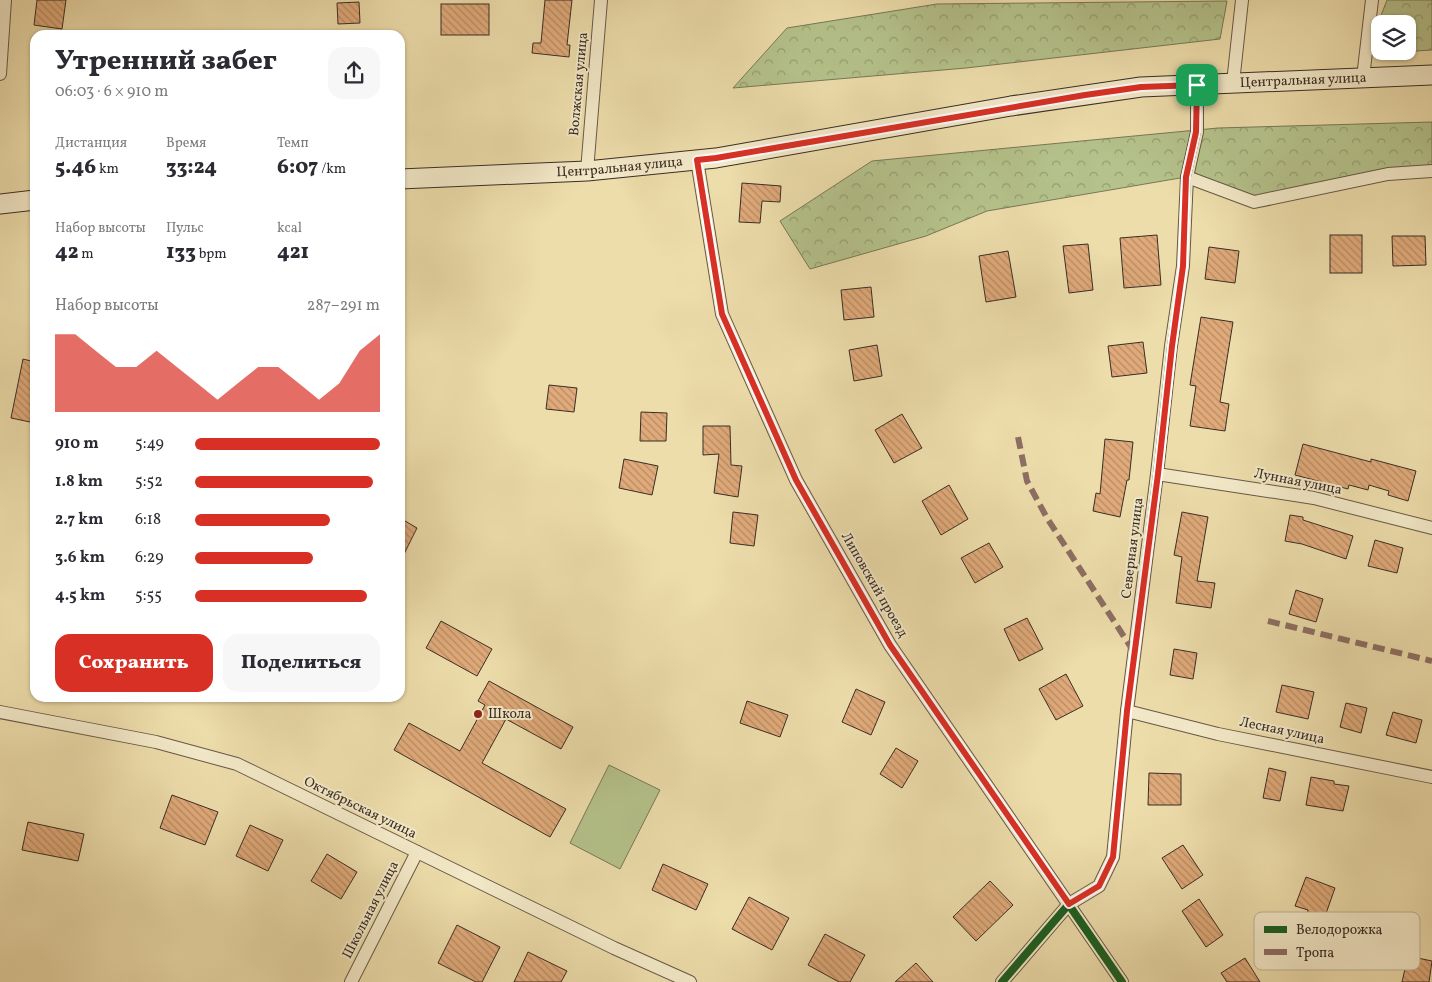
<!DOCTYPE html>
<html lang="ru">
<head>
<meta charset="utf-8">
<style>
	:root { --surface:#fff; --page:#f7f7f7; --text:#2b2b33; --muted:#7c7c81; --accent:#d93025 }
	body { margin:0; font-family:Vollkorn,serif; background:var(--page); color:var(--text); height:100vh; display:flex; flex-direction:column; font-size:19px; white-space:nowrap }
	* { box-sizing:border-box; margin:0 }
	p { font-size:16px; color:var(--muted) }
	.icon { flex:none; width:28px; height:28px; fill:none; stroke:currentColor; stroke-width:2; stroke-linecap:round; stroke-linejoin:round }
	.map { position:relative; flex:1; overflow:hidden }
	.panel { position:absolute; left:30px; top:30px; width:375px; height:672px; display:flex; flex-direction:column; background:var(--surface); border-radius:15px; box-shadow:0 1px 4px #0004 }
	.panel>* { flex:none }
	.controls { position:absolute; left:1371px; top:15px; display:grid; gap:10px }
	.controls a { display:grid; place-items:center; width:45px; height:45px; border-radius:10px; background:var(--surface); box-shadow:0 1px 4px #0004; font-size:25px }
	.pin { position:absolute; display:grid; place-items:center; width:42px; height:42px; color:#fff; margin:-21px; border-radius:10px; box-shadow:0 2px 8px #0006 }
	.round { display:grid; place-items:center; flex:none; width:52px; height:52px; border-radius:15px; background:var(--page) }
	.head { display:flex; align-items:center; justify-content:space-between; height:85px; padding:0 25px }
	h1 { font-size:28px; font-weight:800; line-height:38px }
	.figures { display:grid; grid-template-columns:repeat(3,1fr); gap:8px; height:85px; padding:5px 25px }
	.figures div { display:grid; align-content:center }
	.figures b { font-size:21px; font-weight:800 }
	.figures small { font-size:14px; font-weight:400 }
	.figures p { font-size:14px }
	.chart { height:140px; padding:10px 25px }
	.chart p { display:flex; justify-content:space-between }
	.chart svg { width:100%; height:90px; margin-top:5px; fill:var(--accent); opacity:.7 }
	.primary-button { display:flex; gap:10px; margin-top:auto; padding:10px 25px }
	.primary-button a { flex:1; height:58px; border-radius:15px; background:var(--accent); color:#fff; font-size:20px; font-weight:800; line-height:58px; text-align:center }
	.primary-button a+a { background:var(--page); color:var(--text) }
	ul { padding:0 25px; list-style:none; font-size:16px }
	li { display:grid; grid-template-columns:80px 60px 1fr; align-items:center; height:38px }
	li i { height:12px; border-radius:6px; background:var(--accent) }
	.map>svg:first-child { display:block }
	.forest { fill:url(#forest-crowns); stroke:#787858; fill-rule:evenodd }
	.park { fill:#b5c28b; stroke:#787858 }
	.building { fill:url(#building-back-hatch); stroke:#3a2d26 }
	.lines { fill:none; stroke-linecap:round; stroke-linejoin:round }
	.street-casing { stroke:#675947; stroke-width:14 }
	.secondary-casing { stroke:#3a2d26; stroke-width:21 }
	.street { stroke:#f3e9c8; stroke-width:12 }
	.secondary { stroke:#f3e9c8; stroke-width:19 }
	.quiet { stroke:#8d6e63; stroke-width:6; stroke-dasharray:12 6; stroke-linecap:butt }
	.cycleway-casing { stroke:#f3e9c8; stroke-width:11 }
	.cycleway { stroke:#1b5e20; stroke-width:8 }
	.route-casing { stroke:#fff; stroke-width:10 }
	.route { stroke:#d93025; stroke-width:6 }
	.poi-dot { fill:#8f2418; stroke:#f3e9c8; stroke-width:2 }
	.labels { text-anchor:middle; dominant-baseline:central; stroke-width:4; stroke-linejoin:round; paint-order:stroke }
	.street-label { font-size:14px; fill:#3a2d26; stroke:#f3e9c8 }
	.poi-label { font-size:14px; fill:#3a2d26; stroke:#f3e9c8; text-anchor:start }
	.key { fill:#f3e9c8; stroke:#bcb197; stroke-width:1 }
	.key-label { font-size:14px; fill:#3a2d26 }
</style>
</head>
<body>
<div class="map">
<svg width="1432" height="982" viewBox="0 0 1432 982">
	<defs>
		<pattern id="forest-crowns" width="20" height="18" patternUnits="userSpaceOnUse" patternTransform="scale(1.25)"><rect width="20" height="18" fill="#b5c28b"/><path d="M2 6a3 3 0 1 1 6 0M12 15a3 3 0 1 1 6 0" fill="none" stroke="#949e71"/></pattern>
		<pattern id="building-back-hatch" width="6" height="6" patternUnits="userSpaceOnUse" patternTransform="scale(1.25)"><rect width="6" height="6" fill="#e0aa7a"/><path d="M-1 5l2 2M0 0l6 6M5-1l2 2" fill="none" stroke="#b78b64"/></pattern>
	</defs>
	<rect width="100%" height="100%" fill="#edddab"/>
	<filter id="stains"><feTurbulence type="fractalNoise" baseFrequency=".004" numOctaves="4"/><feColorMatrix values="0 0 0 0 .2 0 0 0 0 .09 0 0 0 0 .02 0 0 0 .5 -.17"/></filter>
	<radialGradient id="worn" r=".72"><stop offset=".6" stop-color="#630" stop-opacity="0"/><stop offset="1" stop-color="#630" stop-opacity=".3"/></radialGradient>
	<g class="forest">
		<path d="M1387,0H1432V50L1366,54ZM1380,24H1408V51H1380Z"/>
		<polygon points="1227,1 1220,39 966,68 733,88 787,28 937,4"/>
		<polygon points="1432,122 1432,170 1254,202 1186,177 987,211 926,236 810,269 780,221 872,161 1218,128"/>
	</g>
	<polygon class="park" points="609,765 660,790 620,869 570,843"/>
	<g class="building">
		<polygon points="37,0 66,0 62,29 34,25"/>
		<polygon points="545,0 572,0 567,45 570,45 569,57 532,53 533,43 541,43"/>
		<polygon points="359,2 360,23 338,24 337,3"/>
		<rect x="441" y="4" width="48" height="31"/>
		<polygon points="742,183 781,186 780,202 762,201 760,223 739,222"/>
		<polygon points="1157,235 1161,285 1124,288 1120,238"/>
		<rect x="1330" y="235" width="32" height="38"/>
		<polygon points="1392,236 1425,236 1426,265 1393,266"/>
		<polygon points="1088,244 1093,290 1069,293 1063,246"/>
		<polygon points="1209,247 1239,251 1235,283 1205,279"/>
		<polygon points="1008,251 1016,297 986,302 979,256"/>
		<polygon points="871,287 874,317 844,320 841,290"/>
		<polygon points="1201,317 1233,322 1220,402 1229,404 1225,431 1190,426 1196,386 1190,385"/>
		<polygon points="1143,342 1147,373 1112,377 1108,346"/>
		<polygon points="877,345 882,376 854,381 849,350"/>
		<polygon points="23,359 35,362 35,423 11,418"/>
		<polygon points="549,385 577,388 574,412 546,409"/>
		<polygon points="641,412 667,413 666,441 640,441"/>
		<polygon points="902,414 922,448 894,463 875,430"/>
		<polygon points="703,426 730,426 731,465 742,466 738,497 714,493 719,454 703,455"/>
		<polygon points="1105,439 1133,442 1129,480 1127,480 1120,517 1093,511 1096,493 1100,494"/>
		<polygon points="1303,444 1371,462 1371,459 1416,471 1408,501 1388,495 1389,491 1369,485 1368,490 1349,485 1348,489 1295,475"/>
		<polygon points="624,459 658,466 652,495 619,488"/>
		<polygon points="949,485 968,519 941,535 922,501"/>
		<polygon points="733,512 758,515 754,546 730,543"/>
		<polygon points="1182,512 1208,517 1197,581 1215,583 1211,608 1176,603 1182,557 1174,555"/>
		<polygon points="1290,515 1303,517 1303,520 1353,536 1346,559 1302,544 1285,541"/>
		<polygon points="400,518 417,528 400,562"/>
		<polygon points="1375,540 1403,548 1397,573 1368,566"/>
		<polygon points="989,543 1003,567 975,583 961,558"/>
		<polygon points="1296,590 1323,599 1316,622 1289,614"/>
		<polygon points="1027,618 1043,649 1019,661 1004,629"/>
		<polygon points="441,621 492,649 477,676 426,648"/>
		<polygon points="1174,649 1197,653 1193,679 1170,675"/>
		<polygon points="1066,674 1083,706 1056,720 1039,689"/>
		<polygon points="489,681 573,727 561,749 506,719 482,763 566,809 550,837 394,750 409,723 460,751 485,705 478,701"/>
		<polygon points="1282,685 1314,692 1308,719 1276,712"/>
		<polygon points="856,689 885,702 871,735 842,722"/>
		<polygon points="747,701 788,715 780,737 740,723"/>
		<polygon points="1346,703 1367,708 1361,733 1340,727"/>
		<polygon points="1393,712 1422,720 1416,743 1386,735"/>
		<polygon points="896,748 918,761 902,788 880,774"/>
		<polygon points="1269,768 1286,772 1280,801 1263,798"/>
		<polygon points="1149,773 1181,774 1181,805 1148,805"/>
		<polygon points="1311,777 1334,781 1334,784 1349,786 1343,811 1306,805"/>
		<polygon points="172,795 218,812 205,845 160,828"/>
		<polygon points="28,822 84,834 78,861 22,850"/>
		<polygon points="250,825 283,840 268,871 236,856"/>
		<polygon points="1183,845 1203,875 1182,889 1162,858"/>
		<polygon points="327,854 357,872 341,899 311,881"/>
		<polygon points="663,864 708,884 696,910 652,890"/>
		<polygon points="1306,877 1335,888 1323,922 1307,916 1308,910 1295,906"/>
		<polygon points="990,881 1013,905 976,941 953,917"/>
		<polygon points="749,897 789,918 772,950 732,929"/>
		<polygon points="1199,899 1223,935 1206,947 1182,911"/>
		<polygon points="457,925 500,947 482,982 476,982 438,963"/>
		<polygon points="825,934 865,955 850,982 839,982 808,965"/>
		<polygon points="528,952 567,971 561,982 514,982"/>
		<polygon points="1408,956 1432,961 1429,982 1402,982"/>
		<polygon points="1245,958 1260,982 1227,982 1221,973"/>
		<polygon points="916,963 933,982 895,982"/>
	</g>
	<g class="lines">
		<g class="street-casing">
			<g id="street">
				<polyline points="0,74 5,0"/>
				<polyline points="1363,78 1372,0"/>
				<polyline points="1233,83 1242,0"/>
				<polyline points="697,160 722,314 796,480 890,645 1122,982"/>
				<polyline points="587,171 601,0"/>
				<polyline points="1187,177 1254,202 1388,174 1432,171"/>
				<polyline points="1157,474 1314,498 1432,528"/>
				<polyline points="1127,711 1218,734 1432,777"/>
				<polyline points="0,712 156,742 237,764 614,948 690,982"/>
				<polyline points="351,982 417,852"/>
				<polyline points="1002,982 1069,904 1099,886 1113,857 1127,711 1157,474 1171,346 1183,266 1187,177 1197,132 1197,85"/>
			</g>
		</g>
		<g class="secondary-casing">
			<g id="secondary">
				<path id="s1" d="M400,179L587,171L716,158L1011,106L1141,87L1432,75"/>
				<polyline points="0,204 35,200"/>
			</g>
		</g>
		<use href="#street" class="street"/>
		<use href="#secondary" class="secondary"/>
		<g class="quiet">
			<polyline points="1018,437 1027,481 1047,518 1134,652"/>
			<polyline points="1268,621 1432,661"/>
		</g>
		<g class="cycleway-casing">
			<g id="cycleway">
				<polyline points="697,160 722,314 796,480 890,645 1122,982"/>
				<polyline points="1002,982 1069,904 1099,886 1113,857 1127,711 1157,474 1171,346 1183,266 1187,177 1197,132 1197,85"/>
			</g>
		</g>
		<use href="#cycleway" class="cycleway"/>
	</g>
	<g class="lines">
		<g class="route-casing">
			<polygon id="route" points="1197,85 1196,132 1186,177 1183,266 1172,346 1158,474 1127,711 1113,857 1099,886 1069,904 890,645 796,480 722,314 697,160 716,158 1085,95 1141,87"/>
		</g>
		<use href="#route" class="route"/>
	</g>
	<circle class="poi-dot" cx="478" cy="714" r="5"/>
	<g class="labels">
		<g class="street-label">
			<text stroke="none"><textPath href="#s1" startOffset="910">Центральная улица</textPath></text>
			<text transform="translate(579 84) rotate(-85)">Волжская улица</text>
			<text stroke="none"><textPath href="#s1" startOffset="220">Центральная улица</textPath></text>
			<text transform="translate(1298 482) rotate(11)">Лунная улица</text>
			<text transform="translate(1133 548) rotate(-83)">Северная улица</text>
			<text transform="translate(874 585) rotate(60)">Липовский проезд</text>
			<text transform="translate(1282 731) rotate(12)">Лесная улица</text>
			<text transform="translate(360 808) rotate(26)">Октябрьская улица</text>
			<text transform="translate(371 910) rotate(-63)">Школьная улица</text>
		</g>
		<g class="poi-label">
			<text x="488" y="714">Школа</text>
		</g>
	</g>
	<rect x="1254" y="912" width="166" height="58" rx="8" class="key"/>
	<rect x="1264" y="926" width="23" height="7" fill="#1b5e20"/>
	<rect x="1264" y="949" width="23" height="6" fill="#8d6e63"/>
	<g class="key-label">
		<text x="1296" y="934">Велодорожка</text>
		<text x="1296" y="957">Тропа</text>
	</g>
	<rect width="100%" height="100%" filter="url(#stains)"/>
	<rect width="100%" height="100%" fill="url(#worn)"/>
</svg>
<div class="controls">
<a><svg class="icon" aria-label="layers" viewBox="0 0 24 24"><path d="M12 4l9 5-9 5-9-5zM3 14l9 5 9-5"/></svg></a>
</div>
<div class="pin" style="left:1197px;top:85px;background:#1e9e55"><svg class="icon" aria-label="arrive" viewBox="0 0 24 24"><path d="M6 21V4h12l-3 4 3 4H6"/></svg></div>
<section class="panel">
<div class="head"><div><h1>Утренний забег</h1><p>06:03 · 6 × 910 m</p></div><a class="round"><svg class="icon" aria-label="share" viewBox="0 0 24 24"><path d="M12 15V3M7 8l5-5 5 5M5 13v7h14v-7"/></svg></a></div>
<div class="figures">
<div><p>Дистанция</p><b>5.46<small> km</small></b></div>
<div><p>Время</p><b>33:24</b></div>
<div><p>Темп</p><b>6:07<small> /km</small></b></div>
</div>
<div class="figures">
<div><p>Набор высоты</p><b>42<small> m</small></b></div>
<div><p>Пульс</p><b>133<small> bpm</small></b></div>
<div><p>kcal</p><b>421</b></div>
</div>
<div class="chart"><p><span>Набор высоты</span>287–291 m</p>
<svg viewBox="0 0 160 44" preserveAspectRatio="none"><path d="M0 44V6L10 6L20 14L30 22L40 22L50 14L60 22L70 30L80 38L90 30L100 22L110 22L120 30L130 38L140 30L150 14L160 6V44z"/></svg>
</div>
<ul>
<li><b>910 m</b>5:49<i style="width:100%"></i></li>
<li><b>1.8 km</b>5:52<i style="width:96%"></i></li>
<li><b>2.7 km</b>6:18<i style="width:73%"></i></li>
<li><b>3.6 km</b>6:29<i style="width:64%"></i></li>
<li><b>4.5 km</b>5:55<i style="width:93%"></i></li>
</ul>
<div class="primary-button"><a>Сохранить</a><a>Поделиться</a></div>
</section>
</div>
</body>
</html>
